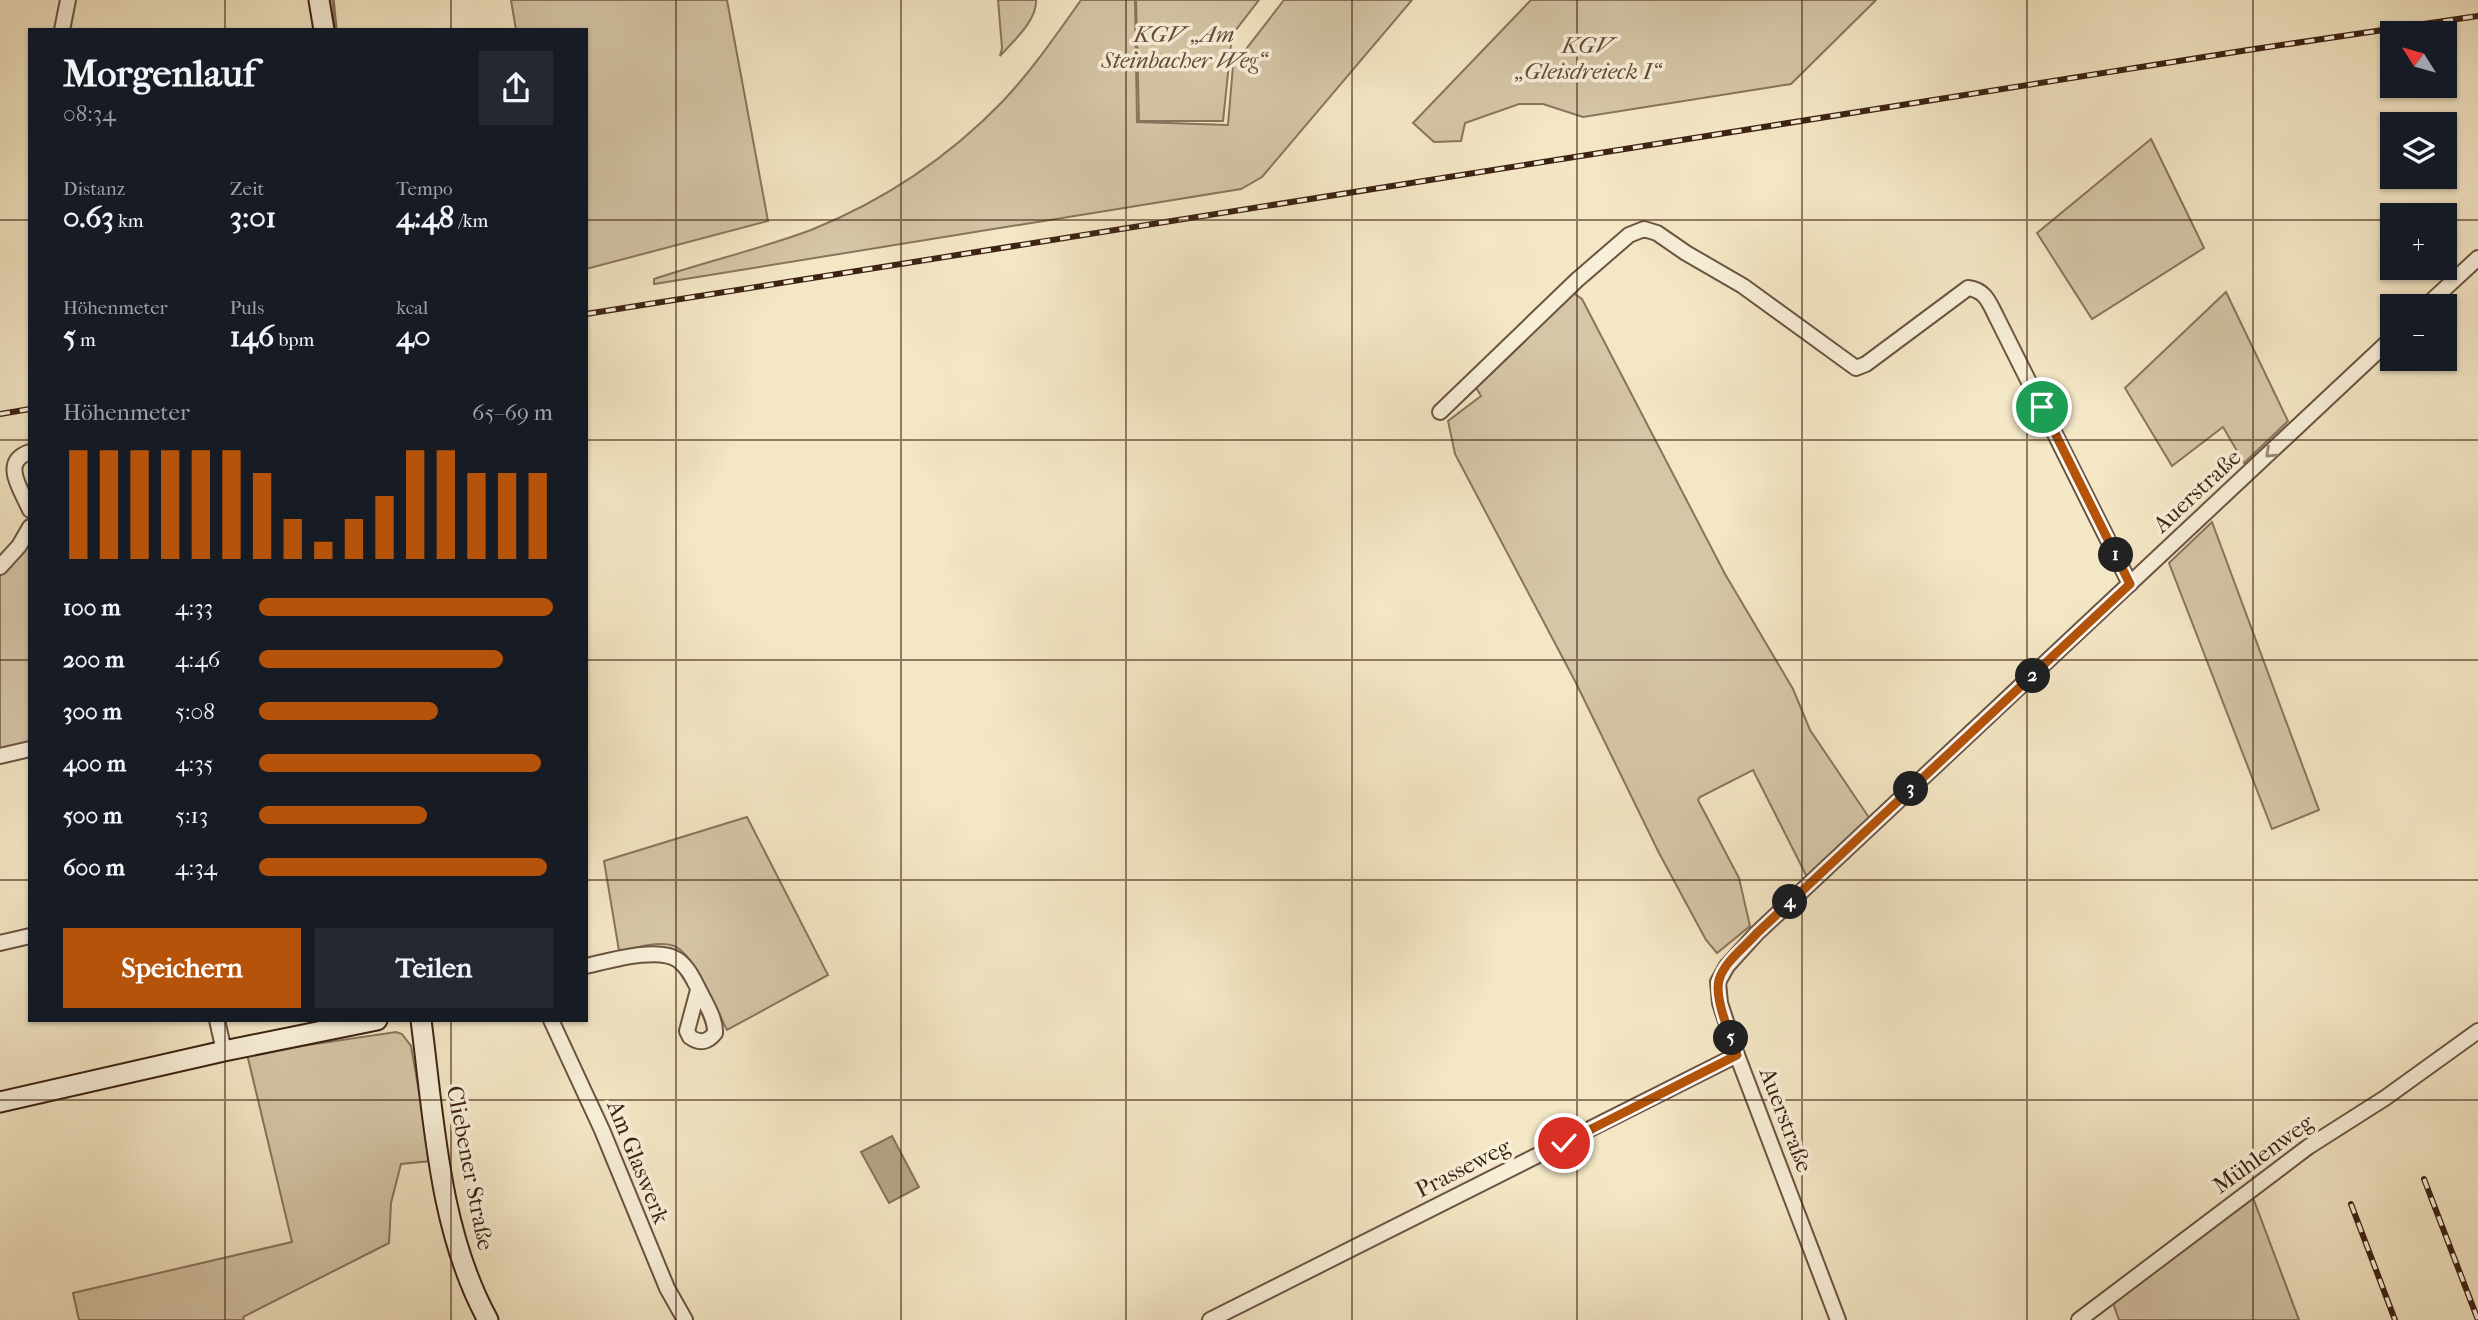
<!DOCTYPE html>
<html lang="de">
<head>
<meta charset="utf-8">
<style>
	:root { --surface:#171b24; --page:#242831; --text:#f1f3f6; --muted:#9ea1a6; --accent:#b45309 }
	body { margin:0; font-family:"IM FELL French Canon",serif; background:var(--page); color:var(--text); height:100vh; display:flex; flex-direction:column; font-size:26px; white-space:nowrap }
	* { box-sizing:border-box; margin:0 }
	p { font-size:23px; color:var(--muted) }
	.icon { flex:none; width:38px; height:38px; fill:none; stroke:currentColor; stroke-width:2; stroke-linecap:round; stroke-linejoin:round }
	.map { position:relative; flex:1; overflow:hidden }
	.panel { position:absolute; left:28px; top:28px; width:560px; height:994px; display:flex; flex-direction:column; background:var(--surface); border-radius:0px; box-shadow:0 2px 5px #0004 }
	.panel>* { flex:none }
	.needle { width:46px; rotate:307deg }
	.controls { position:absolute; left:2380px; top:21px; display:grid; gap:14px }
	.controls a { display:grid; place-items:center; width:77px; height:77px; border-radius:0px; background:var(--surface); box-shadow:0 2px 5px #0004; font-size:35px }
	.pin { position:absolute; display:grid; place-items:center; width:60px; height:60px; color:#fff; margin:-30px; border:4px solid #fff; border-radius:50%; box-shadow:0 2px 7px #0007 }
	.km { position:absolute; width:35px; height:35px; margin:-18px; border-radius:50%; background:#222; color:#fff; font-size:19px; line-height:35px; text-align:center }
	.round { display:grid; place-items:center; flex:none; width:74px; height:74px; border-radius:0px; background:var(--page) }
	.summary { display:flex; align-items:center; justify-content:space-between; height:119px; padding:0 35px }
	h1 { font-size:38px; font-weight:700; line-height:52px }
	.figures { display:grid; grid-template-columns:repeat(3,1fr); gap:10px; height:119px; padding:7px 35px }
	.figures div { display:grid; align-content:center }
	.figures b { font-size:30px; font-weight:700 }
	.figures small { font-size:19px; font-weight:400 }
	.figures p { font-size:19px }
	.chart { height:196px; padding:14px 35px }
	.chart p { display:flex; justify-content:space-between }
	.chart svg { width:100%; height:126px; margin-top:7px; stroke:var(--accent); stroke-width:6 }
	.primary-button { display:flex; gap:14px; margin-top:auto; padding:14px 35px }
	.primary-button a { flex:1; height:80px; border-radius:0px; background:var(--accent); color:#fff; font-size:28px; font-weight:700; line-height:80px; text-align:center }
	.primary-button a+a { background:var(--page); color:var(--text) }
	ul { padding:0 35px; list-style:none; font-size:23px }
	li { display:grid; grid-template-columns:112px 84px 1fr; align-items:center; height:52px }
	li i { height:18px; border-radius:9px; background:var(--accent) }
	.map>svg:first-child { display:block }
	.green { fill:#d5c6a7; stroke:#89745d; stroke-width:2 }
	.water { fill:#b6a488; stroke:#867059; stroke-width:2 }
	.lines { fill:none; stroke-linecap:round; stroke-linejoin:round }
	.stream { stroke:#867059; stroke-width:3.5 }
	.street-casing { stroke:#6b5340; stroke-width:18 }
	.secondary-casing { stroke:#3d2213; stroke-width:23 }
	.street { stroke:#f8efd9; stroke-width:14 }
	.secondary { stroke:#f8efd9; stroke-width:19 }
	.rail-casing { stroke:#3d2213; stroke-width:6 }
	.rail { stroke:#f8efd9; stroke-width:3.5; stroke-dasharray:10; stroke-linecap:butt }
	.oneway { stroke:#9a8876 }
	.route-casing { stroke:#fff; stroke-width:14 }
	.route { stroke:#b45309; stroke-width:9 }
	.grid { fill:none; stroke:#3d2213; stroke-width:2; stroke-opacity:0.55 }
	.labels { text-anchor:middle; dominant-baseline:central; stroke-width:7; stroke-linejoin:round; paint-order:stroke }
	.park-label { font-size:23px; font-style:italic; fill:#634b38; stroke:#f8efd9 }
	.street-label { font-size:23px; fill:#3d2213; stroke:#f8efd9 }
</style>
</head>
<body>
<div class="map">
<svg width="2478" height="1320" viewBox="0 0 2478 1320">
	<rect width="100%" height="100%" fill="#f4e7c5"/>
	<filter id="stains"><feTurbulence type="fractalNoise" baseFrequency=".00286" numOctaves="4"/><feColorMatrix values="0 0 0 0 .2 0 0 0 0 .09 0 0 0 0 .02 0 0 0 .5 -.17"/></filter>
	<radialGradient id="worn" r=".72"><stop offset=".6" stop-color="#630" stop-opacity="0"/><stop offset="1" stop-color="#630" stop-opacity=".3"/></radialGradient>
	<g class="green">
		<polygon points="511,0 727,0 768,221 586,269 586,30 516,30"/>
		<path d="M998,0H1036C1037,21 1013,41 1000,56L1002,48Z"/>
		<path d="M1081,0H1135L1137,122L1228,125L1233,66L1284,0H1412L1262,177L1241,189L654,284V279C705,262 760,249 811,230C883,201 949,157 1003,101C1032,70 1057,34 1081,0Z"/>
		<polygon points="1136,0 1259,0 1232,35 1223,121 1139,121"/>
		<polygon points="1531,0 1876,0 1791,84 1583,117 1543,104 1519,104 1465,123 1461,141 1434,142 1413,123"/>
		<polygon points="2151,139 2204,248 2092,319 2037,233"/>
		<polygon points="1566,288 1582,299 1725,574 1793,689 1810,730 1870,819 1808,879 1753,770 1700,797 1698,800 1739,878 1750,926 1717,953 1706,940 1659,853 1576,683 1455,454 1448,421 1481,396 1472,381"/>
		<polygon points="2226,292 2288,421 2244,463 2223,427 2172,466 2125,388"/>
		<polygon points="2212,522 2319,810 2272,829 2169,563"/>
		<polygon points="30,539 30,746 0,753 0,576"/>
		<path d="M747,817L828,975L727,1030C716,1009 696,956 674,946C659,940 634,949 619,951L604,861Z"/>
		<polygon points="396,1032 402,1034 411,1046 431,1161 401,1164 391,1203 389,1243 243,1317 244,1320 79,1320 73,1293 292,1242 247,1054"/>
		<polygon points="2252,1195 2299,1320 2119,1320 2112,1300 2177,1255"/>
	</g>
	<polygon class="water" points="892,1136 919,1187 889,1203 861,1152"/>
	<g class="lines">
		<polyline class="stream" points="333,0 336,30"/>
		<g class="street-casing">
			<g id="street">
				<polyline points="62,30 68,0"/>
				<polyline points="2426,306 2478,258"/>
				<path d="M1440,412L1577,280L1629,235L1644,229L1657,233L1686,253L1743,286L1856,368L1866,364L1968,288C1985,290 1989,302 1996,316L2130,584"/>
				<path d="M30,452C0,462 21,489 30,510"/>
				<polyline points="0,567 19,546 30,527"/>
				<polyline points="0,756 30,749"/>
				<polyline points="0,943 30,936"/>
				<path d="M586,966C609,961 658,946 678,960C689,968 694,981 700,992C706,1004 716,1020 715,1033C708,1042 700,1044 690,1037L687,1031L698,990"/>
				<polyline points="217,1020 224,1051"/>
				<polyline points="551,1020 602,1130 667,1288 685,1320"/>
				<polyline points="1210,1320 1737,1055"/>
				<polyline points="1838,1320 1737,1055 1720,1003 1718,982 1727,966 1757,933 2392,338"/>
				<polyline points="2079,1320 2308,1147 2385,1098 2478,1031"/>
			</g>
		</g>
		<g class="secondary-casing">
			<g id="secondary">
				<polyline points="319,0 324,30"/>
				<path d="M421,1020C434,1120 439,1231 488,1320"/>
				<polyline points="0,1102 224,1051 377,1020"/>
			</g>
		</g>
		<use href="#street" class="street"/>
		<use href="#secondary" class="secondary"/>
		<g class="rail-casing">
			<g id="rail">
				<polyline points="586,314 2248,50 2478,16"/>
				<polyline points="0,414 30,409"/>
				<polyline points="2424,1179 2478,1320"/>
				<polyline points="2351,1204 2395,1320"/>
			</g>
		</g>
		<use href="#rail" class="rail"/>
	</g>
	<defs><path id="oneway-chevron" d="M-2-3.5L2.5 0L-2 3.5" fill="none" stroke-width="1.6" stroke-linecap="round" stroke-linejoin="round" transform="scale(1.75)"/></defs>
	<use class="oneway" href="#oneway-chevron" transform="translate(2270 453) rotate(137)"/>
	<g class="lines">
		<g class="route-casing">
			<path id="route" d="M1564,1143L1737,1055C1731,1037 1714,999 1719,980C1724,962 1745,947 1757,933L2130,584L2042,407"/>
		</g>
		<use href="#route" class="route"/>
	</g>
	<path class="grid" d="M225,0V30M451,0V30M676,0V1320M901,0V1320M1126,0V1320M1352,0V1320M1577,0V1320M1802,0V1320M2027,0V1320M2253,0V1320M0,220H30M586,220H2392M2445,220H2478M0,440H30M586,440H2478M0,660H30M586,660H2478M0,880H30M586,880H2478M225,1020V1320M451,1020V1320M0,1100H2478"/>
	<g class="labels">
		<g class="park-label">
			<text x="1184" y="34">KGV „Am<tspan x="1184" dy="26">Steinbacher Weg“</tspan></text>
			<text x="1588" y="45">KGV<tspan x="1588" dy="26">„Gleisdreieck I“</tspan></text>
		</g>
		<g class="street-label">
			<text transform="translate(2197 491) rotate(-43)">Auerstraße</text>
			<text transform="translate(1786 1120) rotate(69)">Auerstraße</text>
			<text transform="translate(2263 1154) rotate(-36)">Mühlenweg</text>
			<text transform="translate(638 1162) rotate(68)">Am Glaswerk</text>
			<text transform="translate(470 1168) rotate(79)">Cliebener Straße</text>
			<text transform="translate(1463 1168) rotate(-27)">Prasseweg</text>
		</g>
	</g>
	<rect width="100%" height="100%" filter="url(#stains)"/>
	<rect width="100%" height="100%" fill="url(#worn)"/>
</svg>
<div class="controls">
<a><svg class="needle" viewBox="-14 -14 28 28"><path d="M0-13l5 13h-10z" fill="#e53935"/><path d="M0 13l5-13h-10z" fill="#9ea1a6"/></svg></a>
<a><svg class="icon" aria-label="layers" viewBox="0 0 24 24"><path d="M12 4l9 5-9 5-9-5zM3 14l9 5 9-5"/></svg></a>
<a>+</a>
<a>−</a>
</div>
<div class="pin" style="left:2042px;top:407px;background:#1e9e55"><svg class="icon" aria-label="arrive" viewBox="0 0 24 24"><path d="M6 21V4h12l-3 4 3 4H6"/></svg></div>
<div class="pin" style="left:1564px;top:1143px;background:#d93025"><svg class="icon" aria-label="check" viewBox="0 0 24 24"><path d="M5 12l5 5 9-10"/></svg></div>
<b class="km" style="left:2116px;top:555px">1</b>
<b class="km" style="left:2033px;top:676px">2</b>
<b class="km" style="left:1911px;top:789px">3</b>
<b class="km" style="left:1790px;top:902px">4</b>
<b class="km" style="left:1731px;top:1038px">5</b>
<section class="panel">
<div class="summary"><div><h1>Morgenlauf</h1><p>08:34</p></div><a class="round"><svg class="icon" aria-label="share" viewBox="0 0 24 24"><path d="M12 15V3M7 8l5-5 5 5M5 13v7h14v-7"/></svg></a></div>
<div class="figures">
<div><p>Distanz</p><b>0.63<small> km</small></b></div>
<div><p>Zeit</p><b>3:01</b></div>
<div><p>Tempo</p><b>4:48<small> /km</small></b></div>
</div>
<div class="figures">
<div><p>Höhenmeter</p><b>5<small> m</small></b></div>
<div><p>Puls</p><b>146<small> bpm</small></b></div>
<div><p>kcal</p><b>40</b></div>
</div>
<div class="chart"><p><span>Höhenmeter</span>65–69 m</p>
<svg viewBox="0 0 160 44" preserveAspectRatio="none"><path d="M5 44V6M15 44V6M25 44V6M35 44V6M45 44V6M55 44V6M65 44V14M75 44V30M85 44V38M95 44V30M105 44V22M115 44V6M125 44V6M135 44V14M145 44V14M155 44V14"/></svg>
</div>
<ul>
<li><b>100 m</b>4:33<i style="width:100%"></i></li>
<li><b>200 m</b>4:46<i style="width:83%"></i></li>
<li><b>300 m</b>5:08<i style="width:61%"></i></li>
<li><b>400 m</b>4:35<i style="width:96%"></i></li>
<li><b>500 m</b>5:13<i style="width:57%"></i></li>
<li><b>600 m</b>4:34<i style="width:98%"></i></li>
</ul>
<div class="primary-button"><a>Speichern</a><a>Teilen</a></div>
</section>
</div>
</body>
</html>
